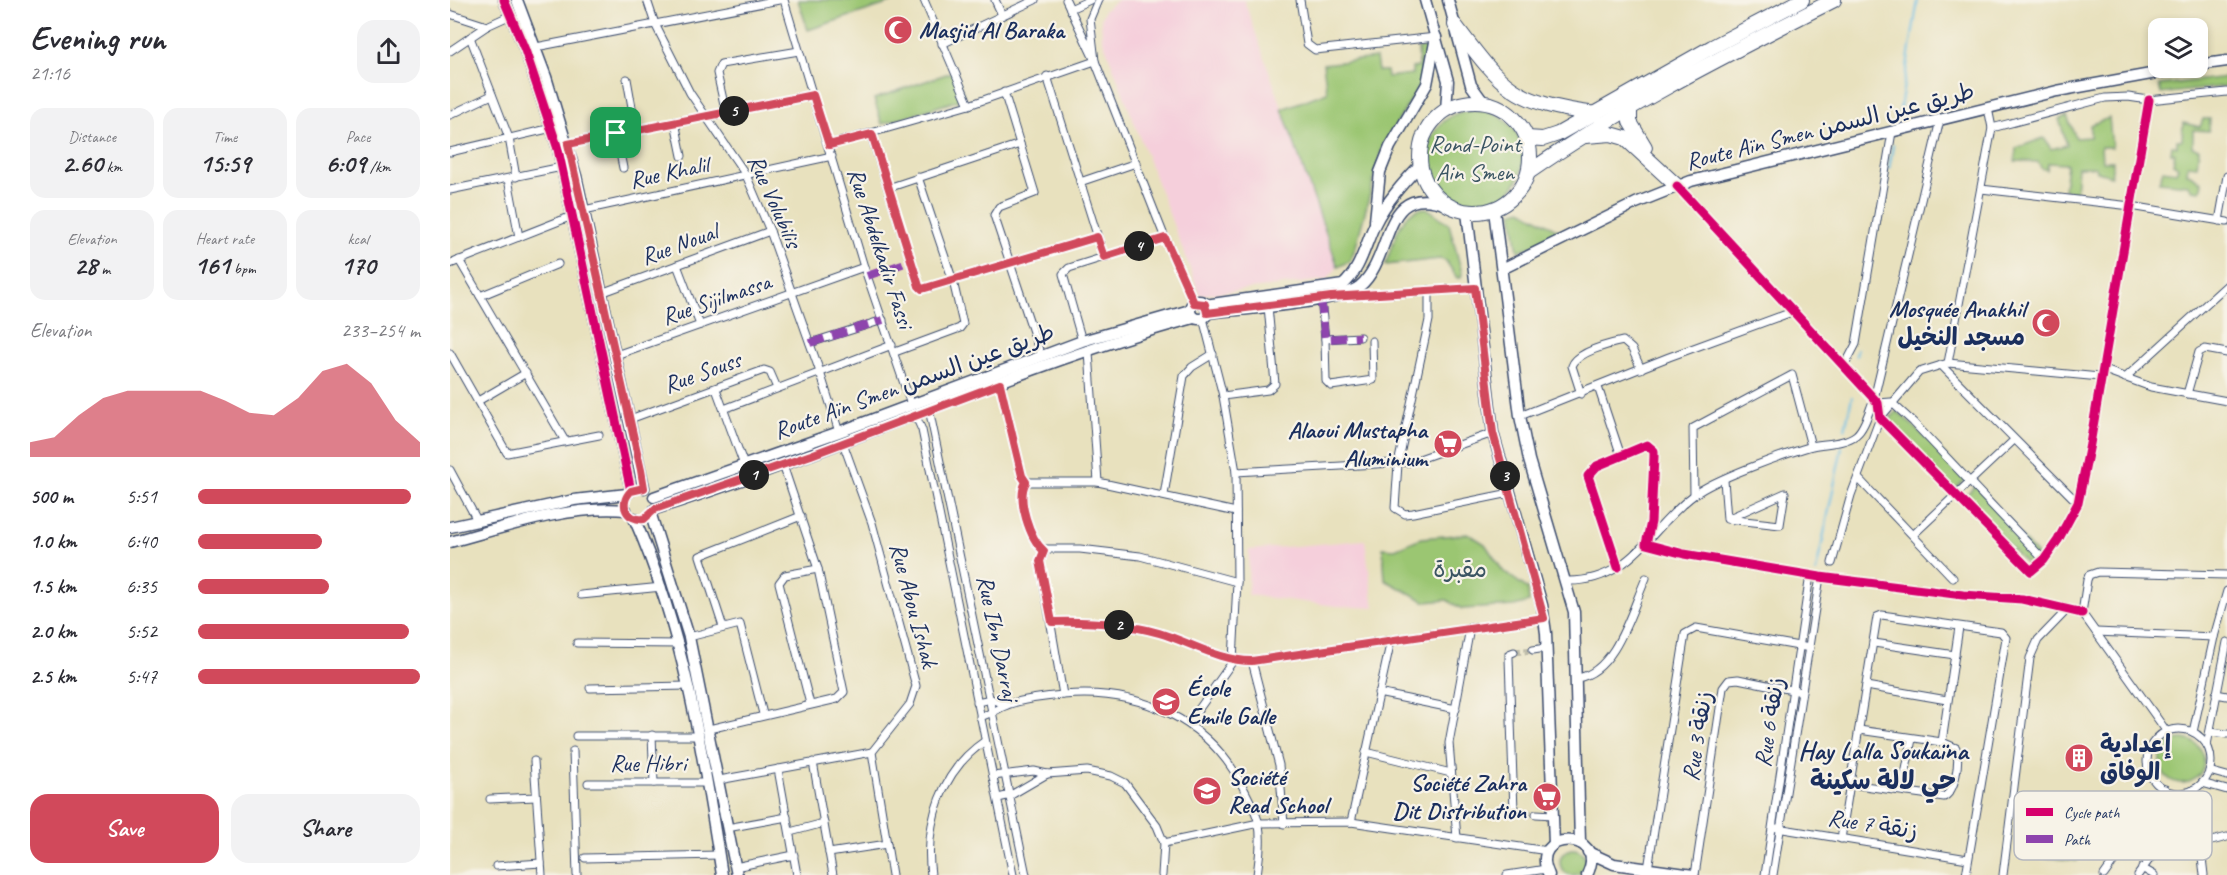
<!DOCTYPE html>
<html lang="en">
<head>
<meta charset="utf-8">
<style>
	:root { --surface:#fff; --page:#f2f2f3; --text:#2b2b33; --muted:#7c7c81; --accent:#d1495b }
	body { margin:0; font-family:Caveat,"Playpen Sans Arabic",sans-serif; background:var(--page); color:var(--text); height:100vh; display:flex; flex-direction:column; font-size:22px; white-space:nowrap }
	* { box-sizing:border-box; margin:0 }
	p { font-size:20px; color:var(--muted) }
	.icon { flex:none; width:33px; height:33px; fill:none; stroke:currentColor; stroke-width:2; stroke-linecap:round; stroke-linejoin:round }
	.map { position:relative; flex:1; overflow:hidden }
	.panel { display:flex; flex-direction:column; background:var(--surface); width:450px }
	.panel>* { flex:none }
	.fabs { position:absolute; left:1698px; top:18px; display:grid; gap:12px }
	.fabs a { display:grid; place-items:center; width:60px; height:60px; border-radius:12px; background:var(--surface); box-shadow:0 3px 9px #0003; font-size:30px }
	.pin { position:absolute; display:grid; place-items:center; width:51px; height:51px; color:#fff; margin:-26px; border-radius:12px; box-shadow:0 3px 9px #0006 }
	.km { position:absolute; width:30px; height:30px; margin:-15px; border-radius:50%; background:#222; color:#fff; font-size:16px; line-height:30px; text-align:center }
	.round { display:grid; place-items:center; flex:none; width:63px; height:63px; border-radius:18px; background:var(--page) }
	.overview { display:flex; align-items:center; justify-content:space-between; height:102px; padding:0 30px }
	h1 { font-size:33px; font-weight:700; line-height:45px }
	.metrics { display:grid; grid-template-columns:repeat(3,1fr); gap:9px; height:102px; padding:6px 30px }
	.metrics div { display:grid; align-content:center; border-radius:15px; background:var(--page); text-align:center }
	.metrics b { font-size:26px; font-weight:700 }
	.metrics small { font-size:16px; font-weight:400 }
	.metrics p { font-size:16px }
	.chart { height:168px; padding:12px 30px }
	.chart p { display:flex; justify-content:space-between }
	.chart svg { width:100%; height:108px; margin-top:6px; fill:var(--accent); opacity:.7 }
	.cta { display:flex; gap:12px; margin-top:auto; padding:12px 30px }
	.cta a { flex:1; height:69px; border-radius:18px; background:var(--accent); color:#fff; font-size:24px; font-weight:700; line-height:69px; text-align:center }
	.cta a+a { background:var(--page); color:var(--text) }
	ul { padding:0 30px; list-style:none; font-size:20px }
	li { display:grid; grid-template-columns:96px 72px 1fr; align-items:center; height:45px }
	li i { height:15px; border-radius:8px; background:var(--accent) }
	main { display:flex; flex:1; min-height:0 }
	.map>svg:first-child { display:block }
	.built { fill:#f5cfdb }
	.green { fill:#9bc672; stroke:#5b7a68; stroke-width:1.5 }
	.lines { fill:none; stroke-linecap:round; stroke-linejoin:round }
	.stream { stroke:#69bee6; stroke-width:2 }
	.street-tunnel { stroke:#bfbdab; stroke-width:7; stroke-dasharray:7 3.5; stroke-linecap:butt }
	.street-casing { stroke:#3a4a6c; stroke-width:9 }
	.secondary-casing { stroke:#3a4a6c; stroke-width:13 }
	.highway-casing { stroke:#3a4a6c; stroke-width:16 }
	.street { stroke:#fff; stroke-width:7 }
	.secondary { stroke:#fff; stroke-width:10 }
	.highway { stroke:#fff; stroke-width:14 }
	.quiet { stroke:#8e44ad; stroke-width:8; stroke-dasharray:15 8; stroke-linecap:butt }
	.cycleway-casing { stroke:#f7f3e8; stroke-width:13 }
	.cycleway { stroke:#d6006c; stroke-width:9 }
	.route-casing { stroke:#fff; stroke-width:12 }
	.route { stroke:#d1495b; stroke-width:8 }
	.labels { text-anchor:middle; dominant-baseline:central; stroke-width:4.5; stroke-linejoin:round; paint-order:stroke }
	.poi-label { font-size:24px; font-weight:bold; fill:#1b2f5e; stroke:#f7f3e8; text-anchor:start }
	.street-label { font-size:24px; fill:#1b2f5e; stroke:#f7f3e8 }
	.park-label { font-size:24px; fill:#3b5563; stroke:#f7f3e8 }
	.neighbourhood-label { font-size:26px; font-weight:bold; fill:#1b2f5e; stroke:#f7f3e8 }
	.key { fill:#f7f3e8; stroke:#b5b8bf; stroke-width:1.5 }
	.key-label { font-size:16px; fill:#1b2f5e }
</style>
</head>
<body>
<main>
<section class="panel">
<div class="overview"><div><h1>Evening run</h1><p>21:16</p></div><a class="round"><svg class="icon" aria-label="share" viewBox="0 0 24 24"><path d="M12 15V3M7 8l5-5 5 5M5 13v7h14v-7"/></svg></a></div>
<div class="metrics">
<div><p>Distance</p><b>2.60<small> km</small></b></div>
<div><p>Time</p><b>15:59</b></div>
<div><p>Pace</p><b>6:09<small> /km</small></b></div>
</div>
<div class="metrics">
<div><p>Elevation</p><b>28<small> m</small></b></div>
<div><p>Heart rate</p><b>161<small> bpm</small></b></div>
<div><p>kcal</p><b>170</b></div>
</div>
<div class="chart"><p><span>Elevation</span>233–254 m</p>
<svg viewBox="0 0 160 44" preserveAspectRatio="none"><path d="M0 44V38L10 36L20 27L30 20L40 17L50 17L60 17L70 17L80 21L90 26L100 27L110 20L120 9L130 6L140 14L150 29L160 38V44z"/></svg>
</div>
<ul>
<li><b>500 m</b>5:51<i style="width:96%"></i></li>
<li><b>1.0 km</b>6:40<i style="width:56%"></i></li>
<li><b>1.5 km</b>6:35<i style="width:59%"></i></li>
<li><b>2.0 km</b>5:52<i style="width:95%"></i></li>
<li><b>2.5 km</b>5:47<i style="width:100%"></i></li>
</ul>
<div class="cta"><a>Save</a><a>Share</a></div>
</section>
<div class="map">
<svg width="1777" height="875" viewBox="0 0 1777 875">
	<rect width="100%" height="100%" fill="#f7f3e8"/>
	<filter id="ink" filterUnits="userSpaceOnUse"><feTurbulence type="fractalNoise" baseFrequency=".0167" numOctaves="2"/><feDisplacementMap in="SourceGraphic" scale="12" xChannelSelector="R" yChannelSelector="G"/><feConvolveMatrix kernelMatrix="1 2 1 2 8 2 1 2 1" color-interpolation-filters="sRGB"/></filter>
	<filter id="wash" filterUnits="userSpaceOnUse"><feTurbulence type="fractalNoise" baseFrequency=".008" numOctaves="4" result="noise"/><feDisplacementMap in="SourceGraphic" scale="24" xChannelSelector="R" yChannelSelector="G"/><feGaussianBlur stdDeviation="1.35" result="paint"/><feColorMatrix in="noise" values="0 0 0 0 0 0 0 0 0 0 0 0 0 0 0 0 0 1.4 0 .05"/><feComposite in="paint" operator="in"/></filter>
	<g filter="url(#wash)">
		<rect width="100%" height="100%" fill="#e8e1be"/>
		<g class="built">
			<polygon points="668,0 794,0 888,267 876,280 750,295 652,38 651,18 654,10"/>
			<polygon points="915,540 924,608 886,606 798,595 799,550"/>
		</g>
		<g class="green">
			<polygon points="348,0 449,0 358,30"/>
			<polygon points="977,47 970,84 932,149 906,246 900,261 888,267 832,109 877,92 873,64 926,58 928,71 936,71 937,77 962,74 962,68 969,67 968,49"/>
			<polygon points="505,71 514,96 512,99 432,124 424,99"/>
			<polygon points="1777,77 1777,86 1711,94 1709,85"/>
			<circle cx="1025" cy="158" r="48"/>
			<polygon points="1617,116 1626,138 1640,137 1640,125 1659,118 1662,147 1651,147 1652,161 1663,161 1661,176 1648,172 1645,167 1628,167 1626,192 1614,190 1617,164 1598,163 1597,170 1591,168 1588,162 1565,161 1566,148 1594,138 1601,149 1617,145 1609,119"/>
			<polygon points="1753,119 1760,119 1759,131 1743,130 1743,147 1749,149 1747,166 1738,165 1737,173 1752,182 1750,191 1742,190 1738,185 1709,182 1713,170 1726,172 1728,167 1723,164 1725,153 1721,153 1722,145 1727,147 1727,140 1732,140 1733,123 1750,127"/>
			<path d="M977,208L999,224L1012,273L1011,278H1007L996,261L990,259L935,265C944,244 949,208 977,208Z"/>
			<polygon points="1071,209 1115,234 1068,251 1062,212"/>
			<polygon points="1447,411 1518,477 1504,490 1437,422"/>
			<polygon points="1526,485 1591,560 1581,569 1513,498"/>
			<polygon points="1019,534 1035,544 1053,571 1078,589 1079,602 1064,606 1012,609 997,600 976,602 935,580 933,548 945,549 971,538"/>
			<circle cx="1732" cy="761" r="22"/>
			<polygon points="1599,837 1629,841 1627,861 1596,857"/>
			<circle cx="1123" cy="862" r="13"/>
		</g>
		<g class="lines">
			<g class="stream">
				<polyline points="1448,120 1468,0"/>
				<polyline points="1439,169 1443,145"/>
				<polyline points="1406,356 1407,349"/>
				<polyline points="1395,429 1402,397"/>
				<polyline points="1366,572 1392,447"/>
			</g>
		</g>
	</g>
	<g filter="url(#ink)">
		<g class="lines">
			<g class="street-tunnel">
				<polyline points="1064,652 1083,650"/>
				<polyline points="1064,812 1086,814"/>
			</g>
			<g class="street-casing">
				<g id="street">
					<polyline points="197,0 205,24 240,93 296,175 320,231 370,372 389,432"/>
					<polyline points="334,0 414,267 461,404"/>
					<polyline points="474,0 519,105"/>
					<polyline points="545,0 552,15"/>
					<polyline points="616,0 645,61 715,238 744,303"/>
					<polyline points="850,0 857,44 865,50 986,37"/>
					<polyline points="620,9 640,0"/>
					<polyline points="0,14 37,26"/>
					<polyline points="20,37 59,138 66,177"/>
					<polyline points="492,44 585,0"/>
					<polyline points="86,47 329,0"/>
					<polyline points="0,51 37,26 61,15"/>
					<polyline points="597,76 654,257 715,238"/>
					<polyline points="177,79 186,130"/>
					<polyline points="554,92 585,193 549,207 544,215 591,356"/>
					<polyline points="276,113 267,73 271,64 349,51"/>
					<polyline points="0,115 42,95"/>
					<polyline points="225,122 232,156"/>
					<polyline points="1542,128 1655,98 1678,97 1699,100 1777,92"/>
					<polyline points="166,133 173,168"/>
					<polyline points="421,134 469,286 473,289 647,237"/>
					<polyline points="118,144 363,95"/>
					<polyline points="379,145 519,105 645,61 640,19 648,0"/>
					<polyline points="0,152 102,128"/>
					<polyline points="58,179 69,237"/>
					<polyline points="630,182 686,163"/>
					<polyline points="1227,186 1428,403 1430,418 1581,571 1594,560 1608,540 1628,503 1640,444 1699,100"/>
					<polyline points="438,188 570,144"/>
					<polyline points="1531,189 1681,206 1777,222"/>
					<polyline points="0,190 112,167"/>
					<polyline points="134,210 382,156"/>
					<polyline points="1769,221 1777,176"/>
					<polyline points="9,260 115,441"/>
					<polyline points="0,264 122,216"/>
					<polyline points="227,265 250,325"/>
					<polyline points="979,290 979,320 948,464 945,508 955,514 963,513 1060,493"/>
					<polyline points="151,293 320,231"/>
					<polyline points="30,296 108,264"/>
					<polyline points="895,296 1025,288"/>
					<polyline points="871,299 875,339 910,337"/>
					<polyline points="875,339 876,381 881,386 923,380 922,341"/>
					<polyline points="632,341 613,274 619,268 654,257"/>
					<polyline points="360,343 433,320"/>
					<polyline points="445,352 510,328 513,324 503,281 468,177"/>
					<polyline points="639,352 648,482"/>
					<polyline points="0,353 57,453 149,435"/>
					<polyline points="166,355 414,267"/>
					<polyline points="1498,363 1542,128 1538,108"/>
					<polyline points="1491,365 1628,503"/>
					<polyline points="1394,367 1406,344 1442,132"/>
					<polyline points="1652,369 1701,387 1777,401"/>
					<polyline points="1675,378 1777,285"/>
					<polyline points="550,384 572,476 576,482 648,482 786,512"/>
					<polyline points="1148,387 1171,456"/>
					<polyline points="266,389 294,465"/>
					<path d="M1131,394L1122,366C1127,352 1159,344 1173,341L1182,349L1191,369"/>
					<polyline points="1737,394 1749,352 1755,349 1777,353"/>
					<polyline points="773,396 818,390 825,384 818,306"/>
					<polyline points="28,401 76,373"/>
					<polyline points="1428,403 1441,402 1463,422 1594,560"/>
					<polyline points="274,409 442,345"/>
					<polyline points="479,409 576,875"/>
					<polyline points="461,416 468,421 472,430 563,875"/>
					<polyline points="1070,416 1219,357 1342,312"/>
					<polyline points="180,419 314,370 320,372 327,388"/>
					<polyline points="393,443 422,523 466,686 460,704 422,752 442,875"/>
					<polyline points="0,470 27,520"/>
					<polyline points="786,472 961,462 1043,433"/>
					<polyline points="1408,478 1503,578"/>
					<polyline points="1274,480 1277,519 1330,525 1335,493 1277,519"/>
					<path d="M576,482C566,499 580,539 594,551"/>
					<polyline points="1244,494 1243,428 1342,375 1361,446"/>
					<polyline points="714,495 734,376 742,367 763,354"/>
					<polyline points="1463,535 1564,440"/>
					<polyline points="1382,563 1401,495 1430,418 1469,372 1498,363 1650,377"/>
					<polyline points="1168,567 1138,476 1147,466 1197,445 1204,451 1204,457 1201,522 1196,544 1234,554 1370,577 1513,595 1572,599 1632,613"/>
					<path d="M1116,581C1181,583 1200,527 1244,495C1264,479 1335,454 1362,446C1375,443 1394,444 1406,435C1415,428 1419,410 1424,399L1490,120"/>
					<polyline points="131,595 212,587"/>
					<path d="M602,622C638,621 673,623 709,633C740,642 769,661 802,661L1094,618"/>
					<polyline points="273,627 250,556 351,516"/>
					<polyline points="1646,632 1764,637"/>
					<polyline points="239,637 290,624 313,714"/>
					<polyline points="127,643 229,644"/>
					<polyline points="1424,643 1505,655"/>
					<polyline points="1083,650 1096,648"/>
					<polyline points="802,661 829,765 834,824"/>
					<path d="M1127,678C1166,672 1181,611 1196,578"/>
					<polyline points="1416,686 1497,700"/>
					<polyline points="140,688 238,686"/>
					<polyline points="928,693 1006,709"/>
					<polyline points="1766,694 1777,696"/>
					<polyline points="613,695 590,561 596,549 630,549 690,556 787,582"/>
					<polyline points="527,702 541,699 556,705"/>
					<polyline points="360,704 329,583 335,575 368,569"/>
					<path d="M530,717C540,714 546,710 555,706C567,700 599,696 613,695C690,688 761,720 795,791C800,801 807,813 809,825C812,841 809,859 807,875"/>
					<polyline points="739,723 783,661 787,582 786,472 773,396 753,318"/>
					<polyline points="259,729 387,699 394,692 368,569 333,465"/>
					<circle cx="1729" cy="761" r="32"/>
					<polyline points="1717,732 1632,613 1637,580 1639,575 1648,572 1777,575"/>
					<polyline points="1743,732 1764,637 1777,591"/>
					<polyline points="1760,732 1777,734"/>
					<polyline points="202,735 204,783"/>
					<polyline points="126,736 248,736"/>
					<polyline points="1492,742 1509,627"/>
					<polyline points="1757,745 1777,642"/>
					<polyline points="123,751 127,875"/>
					<polyline points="916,752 1001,773"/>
					<polyline points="84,761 92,875"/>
					<polyline points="363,762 383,875"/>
					<polyline points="328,769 347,875"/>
					<polyline points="1759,771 1777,776"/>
					<polyline points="543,776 584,771 597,774 637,771 661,776 675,783 707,826 714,843 712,875"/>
					<polyline points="269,780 422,752"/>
					<polyline points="138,783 257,783"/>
					<polyline points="1752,783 1777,790"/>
					<path d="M1400,784L1494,797C1506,790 1510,761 1506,748L1492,742L1409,730"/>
					<polyline points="1744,789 1754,875"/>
					<polyline points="1452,790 1462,739"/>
					<polyline points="548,798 561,795 597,774"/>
					<polyline points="40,799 86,797"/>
					<polyline points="1064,812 1059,658 1059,654 1064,652"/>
					<polyline points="1086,814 1103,815"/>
					<polyline points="901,822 941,640"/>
					<polyline points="277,828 337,817"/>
					<polyline points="1327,828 1518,859"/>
					<polyline points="340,832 374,823"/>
					<polyline points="1007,838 999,743 1020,628"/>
					<polyline points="1391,839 1427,617 1432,615 1551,632 1556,638 1516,875"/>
					<polyline points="714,843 809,823 901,822 1098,851"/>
					<polyline points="1750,844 1777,837"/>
					<polyline points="379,853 437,844"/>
					<polyline points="135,858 269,855"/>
					<polyline points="46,866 91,863"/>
					<polyline points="285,867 344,855"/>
					<polyline points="1692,868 1704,875"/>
					<polyline points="1198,869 1235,634 1246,628 1360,648"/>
					<path d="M481,875C474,823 492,770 535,741"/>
					<polyline points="1057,875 1096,869"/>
					<polyline points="1245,875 1273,688 1279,680 1288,679 1347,691"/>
					<polyline points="1315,875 1360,575"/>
					<polyline points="1323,875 1370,577"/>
					<polyline points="1553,875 1580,658 1588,640 1616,611"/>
					<polyline points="1654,875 1715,789"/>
					<polyline points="1688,875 1720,831 1748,824"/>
				</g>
			</g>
			<g class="secondary-casing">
				<g id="secondary">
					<polyline points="54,0 75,50 108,149 181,491"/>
					<polyline points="67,0 96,77 126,176 194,488"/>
					<polyline points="975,0 998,81 996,110"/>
					<polyline points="998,0 1021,85 1034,103"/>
					<polyline points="1748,65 1777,61"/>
					<polyline points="1044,210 1070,416 1079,460 1124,612 1130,843"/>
					<polyline points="1017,212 1043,433 1092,605 1096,633 1104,844"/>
					<polyline points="925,221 930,172 940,147 977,84 986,37"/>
					<polyline points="1052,269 1186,203 1241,181 1607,91 1734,68"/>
					<circle cx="749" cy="310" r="9"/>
					<path d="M755,305L893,285C911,269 915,245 925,224C936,202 953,183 970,165"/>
					<path d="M757,313C789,309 888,304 910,286C945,256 930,180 997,205"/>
					<polyline points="204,497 389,432 632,341 740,310"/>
					<path d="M205,509C387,452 560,368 744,318"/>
					<polyline points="201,515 239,637 287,875"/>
					<path d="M184,518C234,631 253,753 272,875"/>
					<polyline points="0,527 124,500 177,494"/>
					<path d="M0,542C56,527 117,505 176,510"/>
					<polyline points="1138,852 1164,864 1243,875"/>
					<path d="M1099,875C1076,829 1160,829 1137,875"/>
				</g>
			</g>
			<g class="highway-casing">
				<g id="highway">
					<path d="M1005,25C1053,89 1064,103 1146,114"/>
					<circle cx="1025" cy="157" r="55"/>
					<polyline points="1180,109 1180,122 1195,147"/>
					<polyline points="1136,136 1161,134 1175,138 1227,186"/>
					<polyline points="1077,138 1093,139 1108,134 1262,47 1352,0"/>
					<path d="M1079,172C1175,105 1280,53 1384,0"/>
				</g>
			</g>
			<use href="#street" class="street"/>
			<use href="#secondary" class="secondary"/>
			<use href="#highway" class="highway"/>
			<g class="quiet">
				<polyline points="417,276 461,261"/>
				<polyline points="871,299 875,339 910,337"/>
				<polyline points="360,343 433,320"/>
			</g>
			<g class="cycleway-casing">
				<g id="cycleway">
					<polyline points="54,0 75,50 108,149 181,491"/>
					<polyline points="1227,186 1428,403 1430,418 1581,571 1594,560 1608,540 1628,503 1640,444 1699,100"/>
					<polyline points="1168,567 1138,476 1147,466 1197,445 1204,451 1204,457 1201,522 1196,544 1234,554 1370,577 1513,595 1572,599 1632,613"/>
				</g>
			</g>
			<use href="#cycleway" class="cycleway"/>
		</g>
	</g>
	<g class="lines" filter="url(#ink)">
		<g class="route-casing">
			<path id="route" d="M363,95L379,145L422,134L469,286L472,289L647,237L654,257L715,238L744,303L755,304L757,313L881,297L1025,288L1043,433L1094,618L802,661C769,661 740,642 709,633C674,623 638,621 602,622L590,561L594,551C580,539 566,499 576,482L572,476L550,384L361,455L205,509L194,519C177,521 168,504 181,491L194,488L191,470L118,144Z"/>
		</g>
		<use href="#route" class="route"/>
	</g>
	<defs>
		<g id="mosque-disc" transform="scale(1.5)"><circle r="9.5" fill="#d1495b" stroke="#f7f3e8"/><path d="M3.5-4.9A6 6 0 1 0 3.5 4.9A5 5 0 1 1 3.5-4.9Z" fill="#fff"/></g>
		<g id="supermarket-disc" transform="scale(1.5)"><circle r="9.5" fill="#d1495b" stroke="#f7f3e8"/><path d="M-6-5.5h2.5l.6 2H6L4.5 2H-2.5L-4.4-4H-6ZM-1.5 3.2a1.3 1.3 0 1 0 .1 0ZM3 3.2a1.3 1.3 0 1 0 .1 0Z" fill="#fff"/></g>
		<g id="school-disc" transform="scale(1.5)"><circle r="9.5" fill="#d1495b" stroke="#f7f3e8"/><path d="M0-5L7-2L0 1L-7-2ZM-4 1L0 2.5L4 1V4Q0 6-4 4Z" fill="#fff"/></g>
		<g id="building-disc" transform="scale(1.5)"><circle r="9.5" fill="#d1495b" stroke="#f7f3e8"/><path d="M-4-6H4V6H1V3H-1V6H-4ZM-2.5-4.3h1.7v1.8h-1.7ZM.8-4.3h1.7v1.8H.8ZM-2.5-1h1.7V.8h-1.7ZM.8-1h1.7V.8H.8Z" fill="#fff"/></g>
	</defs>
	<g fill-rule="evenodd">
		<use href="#mosque-disc" x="448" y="30"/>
		<use href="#mosque-disc" x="1596" y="323"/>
		<use href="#supermarket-disc" x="998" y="444"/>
		<use href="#school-disc" x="716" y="702"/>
		<use href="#building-disc" x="1629" y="758"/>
		<use href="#school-disc" x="757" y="791"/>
		<use href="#supermarket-disc" x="1097" y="797"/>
	</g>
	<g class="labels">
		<g class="poi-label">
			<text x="469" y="30">Masjid Al Baraka</text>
			<text x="1575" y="309" text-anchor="end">Mosquée Anakhil<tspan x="1575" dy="28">مسجد النخيل</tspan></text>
			<text x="977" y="430" text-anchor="end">Alaoui Mustapha<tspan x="977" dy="28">Aluminium</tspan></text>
			<text x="737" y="688">École<tspan x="737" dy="28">Emile Galle</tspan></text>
			<text x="1650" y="744">إعدادية<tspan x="1650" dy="28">الوفاق</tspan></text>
			<text x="778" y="777">Société<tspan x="778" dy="28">Read School</tspan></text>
			<text x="1076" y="783" text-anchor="end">Société Zahra<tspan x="1076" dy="28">Dit Distribution</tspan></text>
		</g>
		<g class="street-label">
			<text transform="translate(1380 126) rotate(-14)">Route Aïn Smen طريق عين السمن</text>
			<text transform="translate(219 172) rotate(-12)">Rue Khalil</text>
			<text transform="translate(325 201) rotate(66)">Rue Volubilis</text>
			<text transform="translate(229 244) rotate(-20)">Rue Noual</text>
			<text transform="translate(431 248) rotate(72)">Rue Abdelkadir Fassi</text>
			<text transform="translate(266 299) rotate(-19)">Rue Sijilmassa</text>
			<text transform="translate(252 372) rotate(-20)">Rue Souss</text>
			<text transform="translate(464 381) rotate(-20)">Route Aïn Smen طريق عين السمن</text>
			<text transform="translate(464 605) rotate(75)">Rue Abou Ishak</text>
			<text transform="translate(548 638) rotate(78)">Rue Ibn Darraj</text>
			<text transform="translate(1319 722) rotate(-81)">Rue 6 زنقة</text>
			<text transform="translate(1247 736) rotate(-81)">Rue 3 زنقة</text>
			<text x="198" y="763">Rue Hibri</text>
			<text transform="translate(1423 824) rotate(9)">Rue 7 زنقة</text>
		</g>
		<g class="park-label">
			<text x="1025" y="144">Rond-Point<tspan x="1025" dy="28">Ain Smen</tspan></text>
			<text x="1010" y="569">مقبرة</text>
		</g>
		<g class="neighbourhood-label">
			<text x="1433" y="750">Hay Lalla Soukaïna<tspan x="1433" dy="30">حي لالة سكينة</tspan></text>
		</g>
	</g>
	<rect x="1564" y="791" width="198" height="69" rx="9" class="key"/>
	<rect x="1576" y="808" width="27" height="8" fill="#d6006c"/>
	<rect x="1576" y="835" width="27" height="8" fill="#8e44ad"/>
	<g class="key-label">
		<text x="1614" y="818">Cycle path</text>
		<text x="1614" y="845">Path</text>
	</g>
</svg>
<div class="fabs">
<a><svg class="icon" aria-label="layers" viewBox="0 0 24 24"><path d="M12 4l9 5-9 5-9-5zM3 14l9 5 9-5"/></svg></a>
</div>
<div class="pin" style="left:166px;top:133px;background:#1e9e55"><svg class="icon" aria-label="arrive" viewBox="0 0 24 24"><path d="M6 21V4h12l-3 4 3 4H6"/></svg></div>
<b class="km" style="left:304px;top:475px">1</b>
<b class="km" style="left:669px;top:625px">2</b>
<b class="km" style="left:1055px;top:476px">3</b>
<b class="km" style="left:689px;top:246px">4</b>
<b class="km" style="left:284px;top:111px">5</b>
</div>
</main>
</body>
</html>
